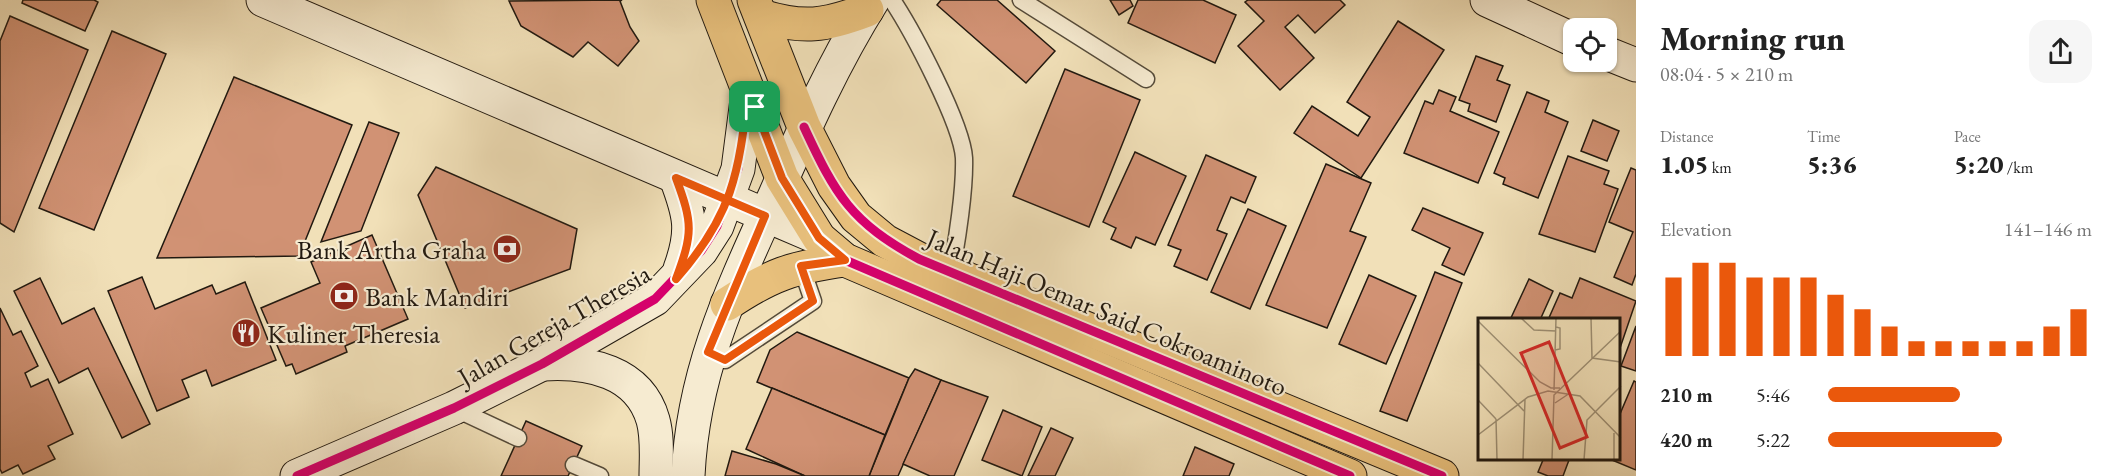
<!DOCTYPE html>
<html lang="en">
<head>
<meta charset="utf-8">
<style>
	:root { --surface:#fff; --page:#f6f6f6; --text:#222; --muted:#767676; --accent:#ea580c }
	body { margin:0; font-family:"EB Garamond",serif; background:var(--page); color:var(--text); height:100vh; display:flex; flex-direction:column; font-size:22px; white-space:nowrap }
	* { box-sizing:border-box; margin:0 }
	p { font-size:20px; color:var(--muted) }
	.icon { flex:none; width:33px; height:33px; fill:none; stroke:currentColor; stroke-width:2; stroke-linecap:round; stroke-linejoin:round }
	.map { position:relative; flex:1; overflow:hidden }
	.side { display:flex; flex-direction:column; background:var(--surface); width:480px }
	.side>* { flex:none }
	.tools { position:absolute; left:1563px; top:18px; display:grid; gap:12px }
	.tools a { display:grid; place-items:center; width:54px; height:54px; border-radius:12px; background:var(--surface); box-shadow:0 2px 4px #0004; font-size:30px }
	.pin { position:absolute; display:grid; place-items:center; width:51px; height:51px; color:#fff; margin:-26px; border-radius:12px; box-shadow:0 3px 9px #0006 }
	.round { display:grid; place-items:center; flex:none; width:63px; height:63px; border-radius:18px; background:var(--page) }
	.summary { display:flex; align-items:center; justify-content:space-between; height:102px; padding:0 24px }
	h1 { font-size:33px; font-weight:800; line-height:45px }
	.metrics { display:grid; grid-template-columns:repeat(3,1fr); gap:9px; height:102px; padding:6px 24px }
	.metrics div { display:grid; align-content:center }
	.metrics b { font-size:26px; font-weight:800 }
	.metrics small { font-size:16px; font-weight:400 }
	.metrics p { font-size:16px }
	.chart { height:168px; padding:12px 24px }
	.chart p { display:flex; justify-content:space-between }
	.chart svg { width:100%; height:108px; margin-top:6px; stroke:var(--accent); stroke-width:6 }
	ul { padding:0 24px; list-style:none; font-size:20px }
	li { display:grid; grid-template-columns:96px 72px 1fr; align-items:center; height:45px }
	li i { height:15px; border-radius:8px; background:var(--accent) }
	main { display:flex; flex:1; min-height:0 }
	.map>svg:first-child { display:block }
	.building { fill:#d19274; stroke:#211910; stroke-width:1.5 }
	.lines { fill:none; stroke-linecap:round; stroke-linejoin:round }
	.lane-casing { stroke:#554b3a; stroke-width:19 }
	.secondary-casing { stroke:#211910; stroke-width:35 }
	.primary-casing { stroke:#211910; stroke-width:35 }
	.lane { stroke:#f6ebd1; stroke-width:16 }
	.secondary { stroke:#f6ebd1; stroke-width:33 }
	.primary { stroke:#e8c07c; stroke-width:33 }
	.cycleway-casing { stroke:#f6ebd1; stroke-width:13 }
	.cycleway { stroke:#d6006c; stroke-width:9 }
	.route-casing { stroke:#fff; stroke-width:12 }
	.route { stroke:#ea580c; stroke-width:8 }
	.labels { text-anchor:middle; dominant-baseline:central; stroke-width:4.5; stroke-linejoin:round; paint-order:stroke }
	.poi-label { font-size:27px; fill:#211910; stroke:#f6ebd1; text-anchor:start }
	.street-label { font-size:27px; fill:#211910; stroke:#f6ebd1 }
	.inset-road { fill:none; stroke:#9e9075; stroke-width:1.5 }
	.view { fill:#d62828; fill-opacity:0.15; stroke:#d62828; stroke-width:3 }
	.inset-edge { fill:none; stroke:#211910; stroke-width:3 }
</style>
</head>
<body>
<main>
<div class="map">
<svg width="1636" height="476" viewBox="0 0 1636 476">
	<rect width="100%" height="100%" fill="#f1e0b8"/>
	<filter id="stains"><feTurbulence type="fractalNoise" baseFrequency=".00333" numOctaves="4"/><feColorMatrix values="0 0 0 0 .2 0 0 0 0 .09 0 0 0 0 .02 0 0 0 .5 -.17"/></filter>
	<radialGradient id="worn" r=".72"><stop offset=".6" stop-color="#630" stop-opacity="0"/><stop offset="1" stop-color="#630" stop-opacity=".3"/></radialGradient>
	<g class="building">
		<polygon points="23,0 94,0 98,2 85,31 22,3"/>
		<polygon points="622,0 620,1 630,27 639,41 618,66 588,42 573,57 521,26 509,1"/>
		<polygon points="941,0 997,0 1055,51 1026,83 937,5"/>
		<polygon points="1110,0 1130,0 1133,6 1119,15"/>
		<polygon points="1138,0 1203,0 1236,15 1215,63 1128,23"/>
		<polygon points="1248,0 1340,0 1345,5 1315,33 1298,15 1285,27 1314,58 1280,90 1238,46 1264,21 1245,2"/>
		<polygon points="10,16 88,50 14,232 0,223 0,41"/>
		<polygon points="1398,21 1444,50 1361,178 1294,133 1312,106 1358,136 1370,117 1347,102"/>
		<polygon points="112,31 166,54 94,230 39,208"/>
		<polygon points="1476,56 1503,66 1497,80 1510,85 1496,122 1468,111 1470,104 1459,100"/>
		<polygon points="1065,69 1140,100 1089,227 1013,196"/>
		<polygon points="234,77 352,125 299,256 157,258"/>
		<polygon points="1439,90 1456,97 1450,111 1499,132 1478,183 1404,153 1425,101 1433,104"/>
		<polygon points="1527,92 1549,101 1545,112 1568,122 1538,198 1503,184 1505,178 1494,173"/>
		<polygon points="1593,120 1619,131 1607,161 1581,151"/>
		<polygon points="369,122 399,133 361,231 321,242"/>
		<polygon points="1135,152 1186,176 1155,245 1136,237 1131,248 1111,239 1116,228 1103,222"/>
		<polygon points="1206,155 1256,177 1245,203 1231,197 1217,230 1227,234 1207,280 1174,266 1181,250 1168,245"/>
		<polygon points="1568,156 1609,171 1604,184 1618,189 1595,252 1539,234"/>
		<polygon points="1326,164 1371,183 1350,231 1366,237 1327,328 1266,305"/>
		<polygon points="436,167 577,229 570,269 465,308 418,195"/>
		<polygon points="1631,168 1636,170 1636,274 1632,285 1614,277 1633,232 1609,222"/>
		<polygon points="1423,208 1483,233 1464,275 1442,265 1450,248 1412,230"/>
		<polygon points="1248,209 1286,226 1250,309 1211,292"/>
		<polygon points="372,235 408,319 345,346 347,352 296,374 292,364 286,366 261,308 320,283 311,262"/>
		<polygon points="1435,272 1462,283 1407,421 1380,411"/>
		<polygon points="1369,275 1416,296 1386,364 1339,344"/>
		<polygon points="142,277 155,309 212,285 216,294 245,282 276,360 212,386 206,370 182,380 189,397 157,411 108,291"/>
		<polygon points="40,278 62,324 94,308 150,424 122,438 88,368 59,383 14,291"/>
		<polygon points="1580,278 1636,301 1620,348 1620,320 1548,320 1560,293 1572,298"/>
		<polygon points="1529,279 1553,291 1540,320 1510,320"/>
		<polygon points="0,308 13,335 21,331 38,366 25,373 31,387 48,379 73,434 48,446 55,459 23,474 18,465 2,473 0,469"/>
		<polygon points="1636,326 1636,371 1621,366"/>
		<polygon points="797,332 909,378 885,435 757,382 770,350"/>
		<polygon points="915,369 941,380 898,476 869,476 909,378"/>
		<polygon points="941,380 988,397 954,476 930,476 903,464"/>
		<polygon points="1634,381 1636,382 1636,470 1612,460 1620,460 1620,414"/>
		<polygon points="772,388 885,435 869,476 805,476 746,449"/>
		<polygon points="1003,410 1042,427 1022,476 982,460"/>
		<polygon points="526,421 582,446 568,476 501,476"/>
		<polygon points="1051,428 1073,438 1055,476 1028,476"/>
		<polygon points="1195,447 1234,464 1229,476 1183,476"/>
		<polygon points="732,451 776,464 805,476 725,476"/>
		<polygon points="1543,460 1569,460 1563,476 1548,476 1538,472"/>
	</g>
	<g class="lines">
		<g class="lane-casing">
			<g id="lane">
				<path d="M892,0C912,30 962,124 964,158C965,189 957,241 951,272"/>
				<polyline points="1021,0 1146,79"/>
				<polyline points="708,352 725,360 813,301 801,266"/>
				<polyline points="454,408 518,438"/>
				<polyline points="574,465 600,476"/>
			</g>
		</g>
		<g class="secondary-casing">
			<g id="secondary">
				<polyline points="263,0 819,238"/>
				<polyline points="1487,0 1574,40"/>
				<polyline points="1606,53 1636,65"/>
				<path d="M676,178C690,215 694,231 680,269"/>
				<path d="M543,364C588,361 639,371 653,420C658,438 656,458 656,476"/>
				<polyline points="297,476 454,408 542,364 655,299 701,251 717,226 738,169 748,92"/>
				<path d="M688,476C693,370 732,290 775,195C804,129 834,62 873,0"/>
			</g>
		</g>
		<g class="primary-casing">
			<g id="primary">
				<polyline points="713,0 782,178 819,238 845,260 1350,476"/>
				<polyline points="754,0 804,127 834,186 856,217 885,241 919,259 1442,476"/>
				<path d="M761,16C803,29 825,26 867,10"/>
				<path d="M727,304C770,275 793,267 845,260"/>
			</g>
		</g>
		<use href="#lane" class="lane"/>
		<use href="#secondary" class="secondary"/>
		<use href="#primary" class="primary"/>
		<g class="cycleway-casing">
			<g id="cycleway">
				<path d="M804,127C836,196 851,222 919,259L1442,476"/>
				<polyline points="819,238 845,260 1350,476"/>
				<polyline points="297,476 454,408 542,364 655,299 701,251 717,226 738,169 748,92"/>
			</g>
		</g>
		<use href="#cycleway" class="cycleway"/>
	</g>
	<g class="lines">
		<g class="route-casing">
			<path id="route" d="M755,107L748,92C739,174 732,216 676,279C693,233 693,224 676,178L765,216L708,352L725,360L813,301L801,266L845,260L819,238L782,178L755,107"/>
		</g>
		<use href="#route" class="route"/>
	</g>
	<defs>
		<g id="bank-disc" transform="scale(1.5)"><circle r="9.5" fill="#8f2418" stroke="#f6ebd1"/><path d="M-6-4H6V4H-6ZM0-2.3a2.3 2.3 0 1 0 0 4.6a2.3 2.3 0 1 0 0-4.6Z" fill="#fff"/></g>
		<g id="restaurant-disc" transform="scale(1.5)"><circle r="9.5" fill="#8f2418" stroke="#f6ebd1"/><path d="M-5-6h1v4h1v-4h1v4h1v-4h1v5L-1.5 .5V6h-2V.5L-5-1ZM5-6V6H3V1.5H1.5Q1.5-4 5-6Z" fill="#fff"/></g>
	</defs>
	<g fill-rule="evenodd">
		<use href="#bank-disc" x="507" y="249"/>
		<use href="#bank-disc" x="344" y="296"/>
		<use href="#restaurant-disc" x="246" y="333"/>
	</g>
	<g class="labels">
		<g class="poi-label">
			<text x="486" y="249" text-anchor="end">Bank Artha Graha</text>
			<text x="365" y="296">Bank Mandiri</text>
			<text x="267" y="333">Kuliner Theresia</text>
		</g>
		<g class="street-label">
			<text transform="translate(1107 312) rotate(23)">Jalan Haji Oemar Said Cokroaminoto</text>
			<text transform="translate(554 325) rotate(-30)">Jalan Gereja Theresia</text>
		</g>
	</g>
	<g transform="translate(1478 318)">
		<rect width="142" height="142" fill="#f1e0b8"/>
		<path class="inset-road" d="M43,0L56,12L78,13M113,0L114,40L143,44M0,3L62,64L73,70H82M77,32L82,31V10L78,9M0,45L46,93M76,72L78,0M0,82L18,101M77,85L92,75M18,101L19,142M0,117L50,79L70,73L102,78L143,120M45,142L47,81M74,142L76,77L143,13M106,142L109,102L143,68M136,142V115"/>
		<path class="view" d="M71,24L109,119L82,130L43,35Z"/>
		<rect width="142" height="142" class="inset-edge"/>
	</g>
	<rect width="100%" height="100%" filter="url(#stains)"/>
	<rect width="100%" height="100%" fill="url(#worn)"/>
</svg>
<div class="tools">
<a><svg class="icon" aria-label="locate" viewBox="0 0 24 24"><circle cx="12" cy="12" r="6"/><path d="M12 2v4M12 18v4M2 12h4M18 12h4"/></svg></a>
</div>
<div class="pin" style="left:755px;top:107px;background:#1e9e55"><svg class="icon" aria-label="arrive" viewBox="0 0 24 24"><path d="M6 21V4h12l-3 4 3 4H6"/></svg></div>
</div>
<section class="side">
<div class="summary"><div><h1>Morning run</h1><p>08:04 · 5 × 210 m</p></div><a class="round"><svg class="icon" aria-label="share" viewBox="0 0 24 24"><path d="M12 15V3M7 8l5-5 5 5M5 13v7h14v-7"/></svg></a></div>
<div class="metrics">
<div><p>Distance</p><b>1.05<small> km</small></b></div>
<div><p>Time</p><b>5:36</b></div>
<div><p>Pace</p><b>5:20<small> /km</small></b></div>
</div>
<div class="chart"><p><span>Elevation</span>141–146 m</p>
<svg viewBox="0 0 160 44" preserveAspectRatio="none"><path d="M5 44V12M15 44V6M25 44V6M35 44V12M45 44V12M55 44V12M65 44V19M75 44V25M85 44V32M95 44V38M105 44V38M115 44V38M125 44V38M135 44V38M145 44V32M155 44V25"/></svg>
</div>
<ul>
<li><b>210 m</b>5:46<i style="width:50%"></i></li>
<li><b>420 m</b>5:22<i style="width:66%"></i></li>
</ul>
</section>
</main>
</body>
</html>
